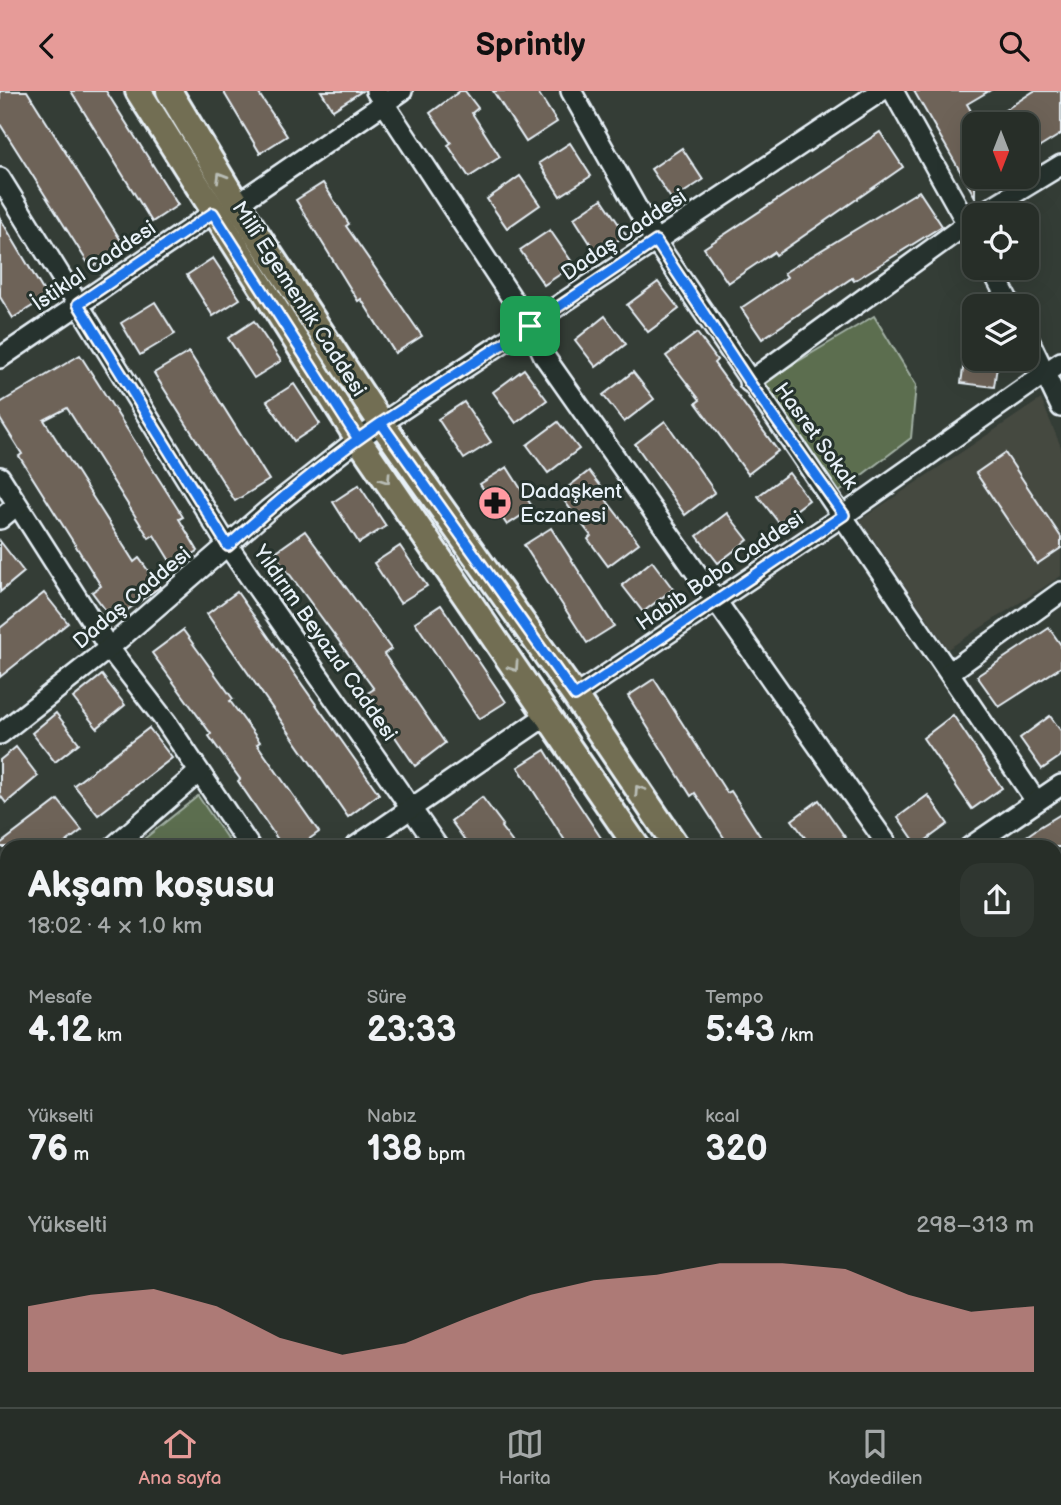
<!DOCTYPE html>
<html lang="tr">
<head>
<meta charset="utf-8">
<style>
	:root { --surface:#272e28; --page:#2f3630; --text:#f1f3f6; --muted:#a4a8a8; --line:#434a45; --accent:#e69b98 }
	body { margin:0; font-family:"Balsamiq Sans",sans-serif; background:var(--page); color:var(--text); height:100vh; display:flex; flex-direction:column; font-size:26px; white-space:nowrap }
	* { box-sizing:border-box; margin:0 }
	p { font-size:23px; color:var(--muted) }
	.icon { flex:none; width:38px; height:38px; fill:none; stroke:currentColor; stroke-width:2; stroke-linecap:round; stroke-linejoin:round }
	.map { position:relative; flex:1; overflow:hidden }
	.side { position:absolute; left:0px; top:749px; width:1062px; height:567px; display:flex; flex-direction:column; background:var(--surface); border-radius:21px 21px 0 0; box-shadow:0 7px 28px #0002,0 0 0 2px var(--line) }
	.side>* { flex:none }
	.needle { width:46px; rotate:180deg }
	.buttons { position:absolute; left:962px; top:21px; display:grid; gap:14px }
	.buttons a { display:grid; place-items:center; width:77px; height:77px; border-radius:14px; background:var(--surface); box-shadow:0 7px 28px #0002,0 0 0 2px var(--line); font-size:35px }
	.pin { position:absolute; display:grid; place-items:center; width:60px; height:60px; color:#fff; margin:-30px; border-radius:14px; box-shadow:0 4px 10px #0006 }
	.round { display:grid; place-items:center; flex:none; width:74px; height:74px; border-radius:21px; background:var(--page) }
	.summary { display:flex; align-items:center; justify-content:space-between; height:119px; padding:0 28px }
	h1 { font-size:38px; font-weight:800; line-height:52px }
	.stats { display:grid; grid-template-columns:repeat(3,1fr); gap:10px; height:119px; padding:7px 28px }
	.stats div { display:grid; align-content:center }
	.stats b { font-size:35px; font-weight:800 }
	.stats small { font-size:19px; font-weight:400 }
	.stats p { font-size:19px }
	.chart { height:196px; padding:14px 28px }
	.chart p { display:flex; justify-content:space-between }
	.chart svg { width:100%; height:126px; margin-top:7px; fill:var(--accent); opacity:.7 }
	header { display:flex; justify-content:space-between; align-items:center; height:91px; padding:0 28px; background:var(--accent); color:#111; font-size:32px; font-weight:800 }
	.tabs { display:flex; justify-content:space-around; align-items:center; height:98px; border-top:2px solid var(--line); background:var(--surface); font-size:19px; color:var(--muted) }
	.tabs a { display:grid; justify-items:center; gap:4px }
	.tabs .on { color:var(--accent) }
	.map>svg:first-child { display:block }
	.built { fill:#454840 }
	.green { fill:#5c6e50; stroke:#a2b0a4; stroke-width:2 }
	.building { fill:#6e6359; stroke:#e8f1f8; stroke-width:2 }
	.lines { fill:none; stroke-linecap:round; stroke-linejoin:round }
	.minor-casing { stroke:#e8f1f8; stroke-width:24 }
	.major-casing { stroke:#e8f1f8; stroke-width:30 }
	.minor { stroke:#26332d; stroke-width:19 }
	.major { stroke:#726e52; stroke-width:24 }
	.oneway { stroke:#b9bdb6 }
	.route-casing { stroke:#fff; stroke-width:14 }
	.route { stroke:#1a73e8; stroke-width:9 }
	.labels { text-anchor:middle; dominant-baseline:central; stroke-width:6; stroke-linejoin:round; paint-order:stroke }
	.street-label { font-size:21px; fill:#e8f1f8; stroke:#26332d }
	.poi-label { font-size:21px; fill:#e8f1f8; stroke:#26332d; text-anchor:start }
</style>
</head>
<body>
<header><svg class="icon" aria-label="back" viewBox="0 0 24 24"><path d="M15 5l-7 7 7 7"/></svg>Sprintly<svg class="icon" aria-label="search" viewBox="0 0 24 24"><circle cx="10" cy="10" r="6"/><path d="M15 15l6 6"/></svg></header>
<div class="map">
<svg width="1061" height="1316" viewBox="0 0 1061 1316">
	<rect width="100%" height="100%" fill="#343d36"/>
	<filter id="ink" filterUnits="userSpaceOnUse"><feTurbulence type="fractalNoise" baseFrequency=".0143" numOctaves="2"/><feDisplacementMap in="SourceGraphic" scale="14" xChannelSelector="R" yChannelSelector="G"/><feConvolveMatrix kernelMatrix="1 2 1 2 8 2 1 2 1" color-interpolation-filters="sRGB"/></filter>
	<g filter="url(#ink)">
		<polygon class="built" points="1041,308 1061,356 1061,485 948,558 860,429"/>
		<g class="green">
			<polygon points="874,225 916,294 911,347 838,402 762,292"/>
			<polygon points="198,705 233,756 134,756"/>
		</g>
		<g class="building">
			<polygon points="0,0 27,0 125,156 91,177 0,33"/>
			<polygon points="71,0 106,0 178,114 152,131"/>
			<polygon points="223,0 257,0 287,45 260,62"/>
			<polygon points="321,0 362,0 333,19"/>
			<polygon points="460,0 465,0 478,17 472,22 500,66 469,86 448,54 451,52 430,22"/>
			<polygon points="493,0 537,0 557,31 526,51"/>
			<polygon points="914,0 989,0 967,13 975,27 975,106"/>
			<polygon points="1034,0 1061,0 1061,43 1027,64 1027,33 984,33"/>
			<polygon points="880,41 903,76 776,164 774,161 728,192 704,157"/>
			<polygon points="570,52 591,85 560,105 539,72"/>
			<polygon points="682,57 703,89 672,109 651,78"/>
			<polygon points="520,85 540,114 507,137 487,108"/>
			<polygon points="323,92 349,133 346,135 422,245 395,262 361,208 358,210 296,109"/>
			<polygon points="919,100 942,135 854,190 852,187 762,248 741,217 787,186 784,182 787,180"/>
			<polygon points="602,108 626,144 597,163 574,127"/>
			<polygon points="0,127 47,206 13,227 0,206"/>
			<polygon points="550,139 574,174 544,194 520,159"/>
			<polygon points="213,167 240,208 213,225 187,184"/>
			<polygon points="658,191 679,218 648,241 627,214"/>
			<polygon points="155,211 175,243 140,264 121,232"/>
			<polygon points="605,225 626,253 596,276 575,249"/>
			<polygon points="254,230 281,270 254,287 228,247"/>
			<polygon points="697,242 717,269 714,272 778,360 748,383 696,312 700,309 666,265"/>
			<polygon points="968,244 975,245 975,268 998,268 994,296 961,292"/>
			<polygon points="189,261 269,389 235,410 154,282"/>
			<polygon points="80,264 183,426 179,428 198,460 173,475 154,444 149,447 67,317 44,329 134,471 139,467 160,496 113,529 92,501 101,495 19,365 22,363 0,328 0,312"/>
			<polygon points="524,278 547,309 516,332 493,301"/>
			<polygon points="633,281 654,308 624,331 603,304"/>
			<polygon points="294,293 320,333 294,350 267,310"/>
			<polygon points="464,311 491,351 464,368 438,328"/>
			<polygon points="665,330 715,401 685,424 635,353"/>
			<polygon points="558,331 579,358 548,382 527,354"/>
			<polygon points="1005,362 1061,446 1061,457 1037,473 976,382"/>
			<polygon points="507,376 533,417 507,434 480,393"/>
			<polygon points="589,380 610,407 607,410 639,452 608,475 588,448 591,445 559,403"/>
			<polygon points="789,382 809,409 779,432 758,405"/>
			<polygon points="359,394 386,435 359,452 333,411"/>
			<polygon points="727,422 748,449 718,472 697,445"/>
			<polygon points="551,437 614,535 587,552 524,454"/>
			<polygon points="305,440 391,558 384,563 445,652 415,675 366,603 374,598 274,462"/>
			<polygon points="0,450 24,481 0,501"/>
			<polygon points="400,455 427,495 400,512 374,472"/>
			<polygon points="652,470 673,498 643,521 622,494"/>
			<polygon points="237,501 379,703 348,726 207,523"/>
			<polygon points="44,502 68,532 0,586 0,537"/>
			<polygon points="441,514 506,611 479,628 415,531"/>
			<polygon points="1049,537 1061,554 1061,576 999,616 977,585"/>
			<polygon points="183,539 233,608 230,610 260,651 257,653 319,741 298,756 283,756 238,690 240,688 209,645 211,643 152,562"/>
			<polygon points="102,584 125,614 97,637 73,607"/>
			<polygon points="654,588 727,702 731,700 767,756 730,756 695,702 691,705 628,605"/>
			<polygon points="56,622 79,652 55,671 32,642"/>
			<polygon points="953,624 1002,697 972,718 923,647"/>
			<polygon points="1050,625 1061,640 1061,665 1042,678 1020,647"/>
			<polygon points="149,637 172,667 98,724 74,694"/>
			<polygon points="16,656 38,685 6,712 0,704 0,669"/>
			<polygon points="545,659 570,700 607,756 569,756 552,729 518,676"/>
			<polygon points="928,704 948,733 918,755 898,726"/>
			<polygon points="482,706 503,734 501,736 516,756 470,756 451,730"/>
			<polygon points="58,709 82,739 60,756 0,756 0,753"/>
			<polygon points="819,709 852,756 812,756 792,729"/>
			<polygon points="1061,723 1061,756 1011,756 1038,737"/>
		</g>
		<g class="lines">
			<g class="minor-casing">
				<g id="minor">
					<polyline points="376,0 530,235 544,265 889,756"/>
					<polyline points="571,0 656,151 1036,710"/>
					<polyline points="893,0 975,147"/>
					<polyline points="0,87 228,455 438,756"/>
					<polyline points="237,113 402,0"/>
					<polyline points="979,124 1061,74"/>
					<polyline points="991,177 1011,215"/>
					<polyline points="1027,245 1061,316"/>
					<polyline points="0,267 213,122"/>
					<polyline points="749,291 975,127"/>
					<polyline points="0,386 109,557 166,631 250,756"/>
					<polyline points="0,428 17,414"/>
					<polyline points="950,581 1061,501"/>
					<polyline points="575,605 844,424 1061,271"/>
					<polyline points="0,643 109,557 268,419 358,348 881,0"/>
					<polyline points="113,756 199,681"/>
					<polyline points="355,756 547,624"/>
					<polyline points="970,756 1061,694"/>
					<polyline points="0,827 7,835"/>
					<polyline points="1055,888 1061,884"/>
					<polyline points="1055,918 1061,914"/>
					<polyline points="0,985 7,980"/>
					<polyline points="1055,1013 1061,1022"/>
					<polyline points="0,1041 7,1047"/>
					<polyline points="0,1221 7,1218"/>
					<polyline points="1055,1284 1061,1282"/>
					<polyline points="303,1309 314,1316"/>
					<polyline points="811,1309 816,1316"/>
					<polyline points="641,1316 656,1309"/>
					<polyline points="984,1316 996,1309"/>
				</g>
			</g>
			<g class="major-casing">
				<g id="major">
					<polyline points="138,0 358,348 637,756"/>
					<polyline points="169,0 237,113 381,332 575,605 677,756"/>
					<polyline points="1008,1309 1012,1316"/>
					<polyline points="1041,1309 1046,1316"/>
					<polyline points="186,1316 200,1309"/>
					<polyline points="254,1316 270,1309"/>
				</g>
			</g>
			<use href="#minor" class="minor"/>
			<use href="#major" class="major"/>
		</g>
		<defs><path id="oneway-chevron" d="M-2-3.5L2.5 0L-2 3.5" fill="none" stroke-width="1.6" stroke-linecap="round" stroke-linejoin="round" transform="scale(1.75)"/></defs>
		<g class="oneway">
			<use href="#oneway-chevron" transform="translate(221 86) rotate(-121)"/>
			<use href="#oneway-chevron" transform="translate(386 388) rotate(56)"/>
			<use href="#oneway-chevron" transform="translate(514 576) rotate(56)"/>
			<use href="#oneway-chevron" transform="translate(639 699) rotate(-124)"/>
		</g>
	</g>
	<g class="lines" filter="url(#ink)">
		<g class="route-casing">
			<path id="route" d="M530,235L381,332C327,369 276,411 228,455L78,213L213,122L358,348L381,332L575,605L844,424L749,291L656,150L530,235"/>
		</g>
		<use href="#route" class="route"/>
	</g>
	<defs>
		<g id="pharmacy-disc" transform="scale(1.75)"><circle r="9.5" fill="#ff9aa2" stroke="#26332d"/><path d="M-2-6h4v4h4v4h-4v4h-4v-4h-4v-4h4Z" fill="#111"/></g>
	</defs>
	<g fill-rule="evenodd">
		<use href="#pharmacy-disc" x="495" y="412"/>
	</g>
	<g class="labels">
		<g class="street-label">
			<text transform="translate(624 144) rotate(-34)">Dadaş Caddesi</text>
			<text transform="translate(94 175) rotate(-34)">İstiklal Caddesi</text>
			<text transform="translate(299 208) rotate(57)">Millî Egemenlik Caddesi</text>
			<text transform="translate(816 345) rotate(54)">Hasret Sokak</text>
			<text transform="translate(720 480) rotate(-34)">Habib Baba Caddesi</text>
			<text transform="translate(132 507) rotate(-40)">Dadaş Caddesi</text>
			<text transform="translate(325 552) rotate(55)">Yıldırım Beyazıd Caddesi</text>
		</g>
		<g class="poi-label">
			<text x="520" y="400">Dadaşkent<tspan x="520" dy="24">Eczanesi</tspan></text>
		</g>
	</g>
</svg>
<div class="buttons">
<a><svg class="needle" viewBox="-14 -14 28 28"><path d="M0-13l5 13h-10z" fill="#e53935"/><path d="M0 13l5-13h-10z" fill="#a4a8a8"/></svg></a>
<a><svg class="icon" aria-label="locate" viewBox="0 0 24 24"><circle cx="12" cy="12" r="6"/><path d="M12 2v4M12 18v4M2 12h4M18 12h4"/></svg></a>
<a><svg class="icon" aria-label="layers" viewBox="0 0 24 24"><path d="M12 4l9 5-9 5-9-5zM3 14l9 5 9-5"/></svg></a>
</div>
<div class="pin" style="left:530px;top:235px;background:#1e9e55"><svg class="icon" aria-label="arrive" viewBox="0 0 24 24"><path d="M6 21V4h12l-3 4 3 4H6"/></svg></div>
<section class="side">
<div class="summary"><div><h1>Akşam koşusu</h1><p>18:02 · 4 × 1.0 km</p></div><a class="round"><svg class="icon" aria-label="share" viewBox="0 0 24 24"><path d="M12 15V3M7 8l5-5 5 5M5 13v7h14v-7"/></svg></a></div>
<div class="stats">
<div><p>Mesafe</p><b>4.12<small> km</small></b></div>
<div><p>Süre</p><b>23:33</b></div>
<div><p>Tempo</p><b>5:43<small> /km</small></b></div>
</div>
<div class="stats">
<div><p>Yükselti</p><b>76<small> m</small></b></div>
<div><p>Nabız</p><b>138<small> bpm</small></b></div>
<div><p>kcal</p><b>320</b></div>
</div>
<div class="chart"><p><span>Yükselti</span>298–313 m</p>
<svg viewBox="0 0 160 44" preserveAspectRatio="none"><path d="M0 44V21L10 17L20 15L30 21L40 32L50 38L60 34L70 25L80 17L90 12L100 10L110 6L120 6L130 8L140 17L150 23L160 21V44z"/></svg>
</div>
</section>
</div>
<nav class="tabs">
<a class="on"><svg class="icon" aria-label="home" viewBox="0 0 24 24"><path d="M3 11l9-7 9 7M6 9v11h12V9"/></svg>Ana sayfa</a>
<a><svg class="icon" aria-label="map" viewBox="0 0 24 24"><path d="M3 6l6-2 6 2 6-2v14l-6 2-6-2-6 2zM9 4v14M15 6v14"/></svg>Harita</a>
<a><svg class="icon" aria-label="saved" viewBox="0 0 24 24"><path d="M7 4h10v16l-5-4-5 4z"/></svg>Kaydedilen</a>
</nav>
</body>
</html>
